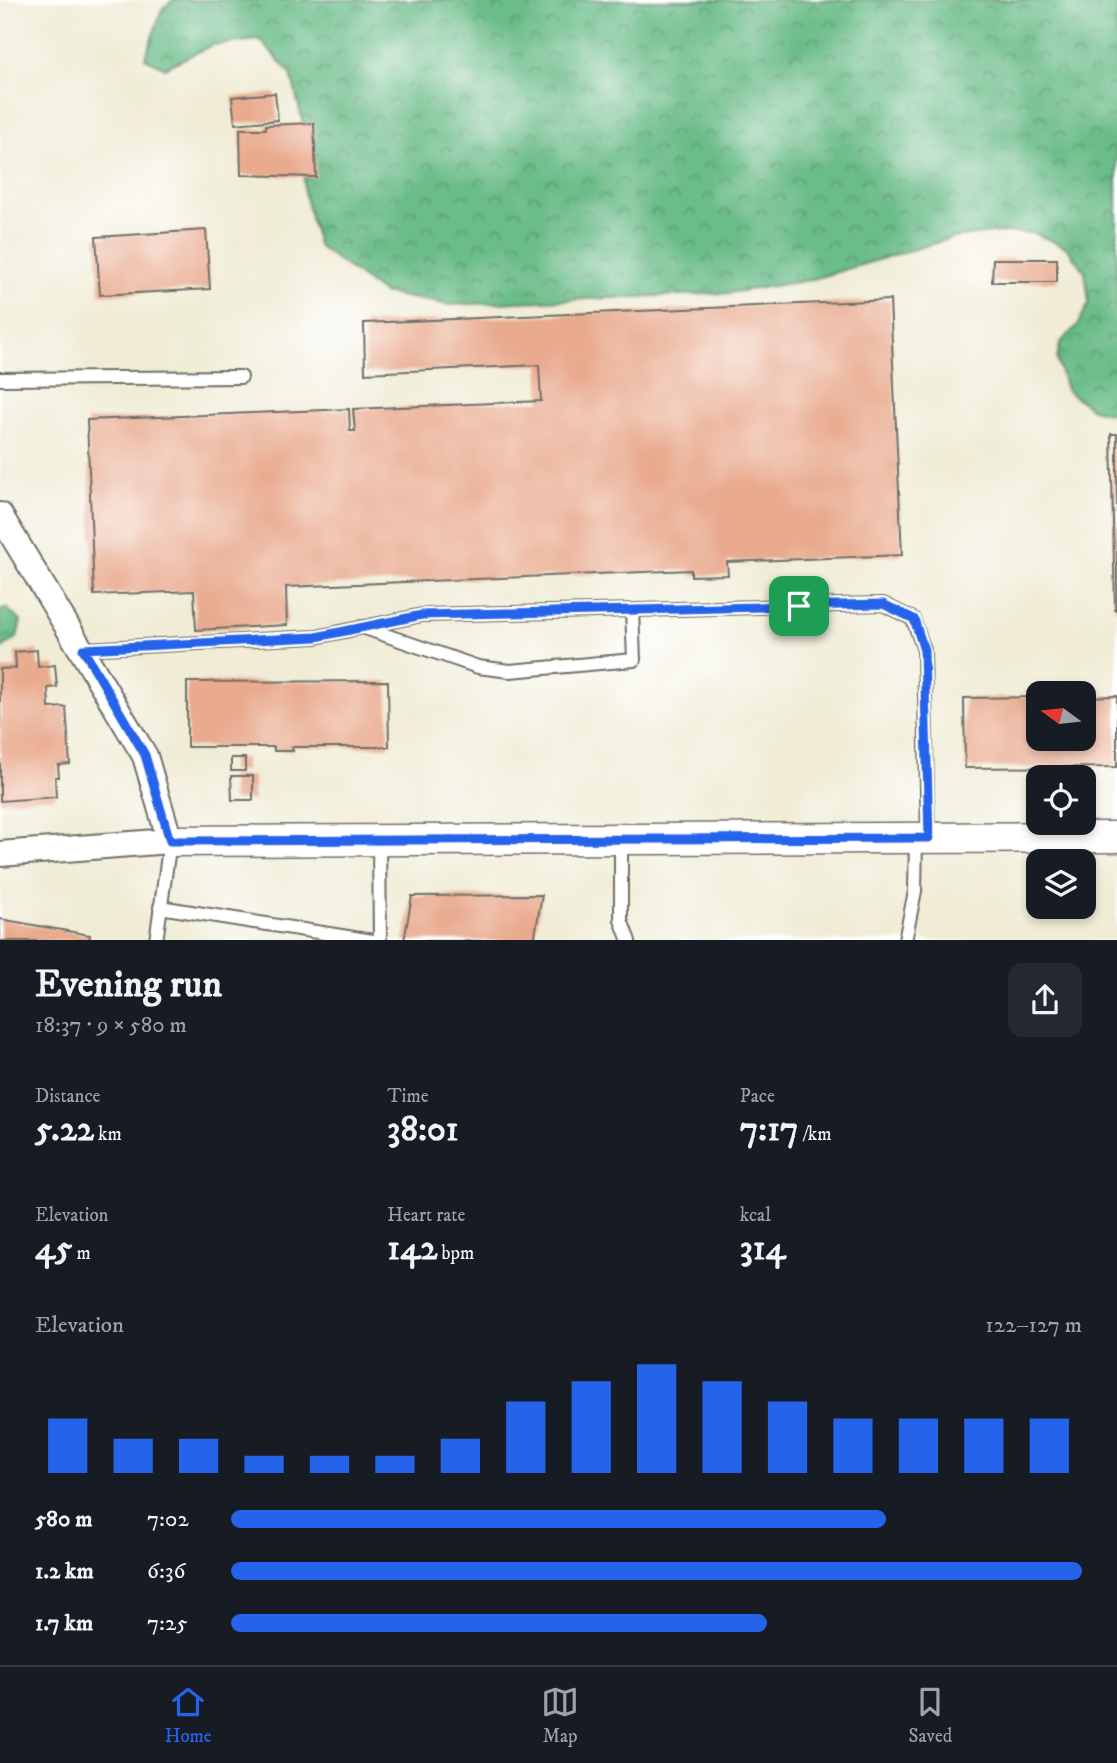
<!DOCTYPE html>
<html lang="en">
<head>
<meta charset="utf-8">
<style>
	:root { --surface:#171b24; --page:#242831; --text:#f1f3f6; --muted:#9ea1a6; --line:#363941; --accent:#2563eb }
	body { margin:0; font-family:"IM FELL DW Pica",serif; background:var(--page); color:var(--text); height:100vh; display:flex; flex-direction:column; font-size:26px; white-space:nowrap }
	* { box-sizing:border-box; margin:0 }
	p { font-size:23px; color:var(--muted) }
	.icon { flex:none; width:38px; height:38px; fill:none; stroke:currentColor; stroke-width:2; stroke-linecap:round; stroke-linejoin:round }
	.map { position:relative; height:940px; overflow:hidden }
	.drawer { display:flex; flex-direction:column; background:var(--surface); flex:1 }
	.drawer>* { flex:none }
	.needle { width:46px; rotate:285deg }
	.buttons { position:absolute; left:1026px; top:681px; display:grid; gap:14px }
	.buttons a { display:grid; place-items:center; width:70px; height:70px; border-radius:14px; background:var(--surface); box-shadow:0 4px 10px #0003; font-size:35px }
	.pin { position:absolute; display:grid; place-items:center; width:60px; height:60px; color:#fff; margin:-30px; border-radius:14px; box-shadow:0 4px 10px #0006 }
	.round { display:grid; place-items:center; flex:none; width:74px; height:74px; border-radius:14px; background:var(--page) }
	.head { display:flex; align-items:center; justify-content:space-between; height:119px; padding:0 35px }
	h1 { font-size:38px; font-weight:700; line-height:52px }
	.stats { display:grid; grid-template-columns:repeat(3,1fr); gap:10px; height:119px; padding:7px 35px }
	.stats div { display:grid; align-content:center }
	.stats b { font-size:35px; font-weight:700 }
	.stats small { font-size:19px; font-weight:400 }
	.stats p { font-size:19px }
	.chart { height:196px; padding:14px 35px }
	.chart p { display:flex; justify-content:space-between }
	.chart svg { width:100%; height:126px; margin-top:7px; stroke:var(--accent); stroke-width:6 }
	ul { padding:0 35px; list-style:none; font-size:23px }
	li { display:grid; grid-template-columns:112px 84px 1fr; align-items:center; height:52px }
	li i { height:18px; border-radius:9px; background:var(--accent) }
	.tab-bar { display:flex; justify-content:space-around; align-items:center; height:98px; border-top:2px solid var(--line); background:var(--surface); font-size:19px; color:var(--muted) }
	.tab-bar a { display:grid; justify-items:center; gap:4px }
	.tab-bar .current { color:var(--accent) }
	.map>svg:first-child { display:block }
	.forest { fill:url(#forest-crowns); stroke:#4a745a; stroke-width:2 }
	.building { fill:#e9aa8e }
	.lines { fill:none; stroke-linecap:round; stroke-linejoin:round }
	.service-casing { stroke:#706f67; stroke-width:16 }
	.minor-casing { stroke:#706f67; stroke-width:28 }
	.tertiary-casing { stroke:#706f67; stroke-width:33 }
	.service { stroke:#fff; stroke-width:12 }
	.minor { stroke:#fff; stroke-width:24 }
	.tertiary { stroke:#fff; stroke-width:30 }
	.route-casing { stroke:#fff; stroke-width:14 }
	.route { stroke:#2563eb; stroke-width:9 }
</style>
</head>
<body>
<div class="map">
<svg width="1117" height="941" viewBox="0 0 1117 941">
	<defs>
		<pattern id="forest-crowns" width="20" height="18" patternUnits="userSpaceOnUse" patternTransform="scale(1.75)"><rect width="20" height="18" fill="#6abc88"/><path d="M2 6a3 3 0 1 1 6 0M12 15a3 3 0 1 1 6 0" fill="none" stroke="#57996f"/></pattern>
	</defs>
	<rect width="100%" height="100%" fill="#fff"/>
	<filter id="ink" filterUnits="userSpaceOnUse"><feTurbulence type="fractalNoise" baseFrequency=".0143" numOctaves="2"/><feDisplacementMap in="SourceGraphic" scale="14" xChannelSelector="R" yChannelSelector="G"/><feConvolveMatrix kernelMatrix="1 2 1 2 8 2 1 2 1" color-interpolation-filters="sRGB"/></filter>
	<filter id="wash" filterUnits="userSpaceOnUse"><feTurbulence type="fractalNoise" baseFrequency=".00686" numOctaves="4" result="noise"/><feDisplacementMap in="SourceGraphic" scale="28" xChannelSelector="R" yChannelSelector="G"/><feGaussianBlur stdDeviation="1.57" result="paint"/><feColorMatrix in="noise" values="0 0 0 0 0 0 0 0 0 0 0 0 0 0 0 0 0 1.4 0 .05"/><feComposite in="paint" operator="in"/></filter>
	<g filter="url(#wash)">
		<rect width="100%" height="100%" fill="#f0ecd6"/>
		<g class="forest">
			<polygon points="173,0 1117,0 1117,415 1092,409 1066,390 1057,359 1060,343 1077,326 1089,303 1085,272 1066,247 1034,233 1000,232 952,238 810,280 729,293 450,305 383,293 318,246 304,192 303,123 291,74 260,40 212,45 165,68 145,58 162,9"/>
			<polygon points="6,608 21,621 17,638 0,649 0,609"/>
		</g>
		<g id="blocks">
			<g class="building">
				<polygon points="275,93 278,120 235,124 232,97"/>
				<polygon points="314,123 316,177 241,175 240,129 266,129 266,125"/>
				<polygon points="206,230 210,289 100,295 96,237"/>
				<polygon points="993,259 1057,259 1057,282 992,282"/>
				<polygon points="890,300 902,555 727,562 728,575 691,576 691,570 286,587 287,625 196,630 194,591 94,595 87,420 349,409 350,431 355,431 353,409 541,401 539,365 365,373 364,323"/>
				<polygon points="1111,434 1117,434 1117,610 1115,610"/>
				<polygon points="37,650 38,667 55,665 57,687 48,688 49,708 66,707 70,764 58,765 59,777 55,777 56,797 0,801 0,669 16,668 15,652"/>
				<polygon points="388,681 389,747 292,747 293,751 274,751 274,747 187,747 187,682"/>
				<polygon points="1117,696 1117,767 965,768 964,698 1038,697 1038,738 1083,738 1083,697"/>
				<rect x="231" y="758" width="14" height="13"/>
				<polygon points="231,776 253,776 253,800 232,800"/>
				<polygon points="542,895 534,941 404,941 412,896"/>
				<polygon points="0,919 90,935 89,941 0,941"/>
			</g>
		</g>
	</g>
	<g filter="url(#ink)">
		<use href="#blocks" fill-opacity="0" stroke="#706f67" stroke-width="2"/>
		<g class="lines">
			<g class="service-casing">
				<g id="service">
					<polyline points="0,379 241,377"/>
					<polyline points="362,627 478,667 510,671 634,660 632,610"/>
					<polyline points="83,649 316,637 422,615 883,604 913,619 924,650 928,838"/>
					<polyline points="379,840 380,941"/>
					<polyline points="621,840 621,920 629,941"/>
					<polyline points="160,907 373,941"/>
					<polyline points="156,941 170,841"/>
					<polyline points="905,941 915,891 916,839"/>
				</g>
			</g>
			<g class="minor-casing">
				<polyline id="minor" points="0,515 145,756 170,841 0,854"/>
			</g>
			<g class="tertiary-casing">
				<polyline id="tertiary" points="170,841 1117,837"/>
			</g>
			<use href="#service" class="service"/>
			<use href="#minor" class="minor"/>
			<use href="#tertiary" class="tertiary"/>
		</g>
	</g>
	<g class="lines" filter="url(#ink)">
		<g class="route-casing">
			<polygon id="route" points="883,604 914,619 924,650 929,838 170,841 145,755 83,649 316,637 422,615"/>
		</g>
		<use href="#route" class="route"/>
	</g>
</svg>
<div class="buttons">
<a><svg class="needle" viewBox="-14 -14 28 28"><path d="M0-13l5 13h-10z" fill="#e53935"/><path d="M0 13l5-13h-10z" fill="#9ea1a6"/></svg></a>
<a><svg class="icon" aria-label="locate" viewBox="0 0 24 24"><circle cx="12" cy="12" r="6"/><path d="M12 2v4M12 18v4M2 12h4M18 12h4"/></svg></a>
<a><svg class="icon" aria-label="layers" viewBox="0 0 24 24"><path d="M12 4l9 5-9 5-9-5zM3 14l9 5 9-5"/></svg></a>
</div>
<div class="pin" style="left:799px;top:606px;background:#1e9e55"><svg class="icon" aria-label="arrive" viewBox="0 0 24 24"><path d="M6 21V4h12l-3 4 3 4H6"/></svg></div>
</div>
<section class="drawer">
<div class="head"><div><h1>Evening run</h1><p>18:37 · 9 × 580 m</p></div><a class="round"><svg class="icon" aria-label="share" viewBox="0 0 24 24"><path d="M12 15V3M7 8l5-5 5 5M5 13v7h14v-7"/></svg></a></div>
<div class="stats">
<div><p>Distance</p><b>5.22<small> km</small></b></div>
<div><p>Time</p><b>38:01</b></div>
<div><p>Pace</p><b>7:17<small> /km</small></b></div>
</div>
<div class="stats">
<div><p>Elevation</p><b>45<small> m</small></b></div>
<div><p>Heart rate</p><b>142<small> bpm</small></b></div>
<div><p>kcal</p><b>314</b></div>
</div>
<div class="chart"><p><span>Elevation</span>122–127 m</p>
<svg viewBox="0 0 160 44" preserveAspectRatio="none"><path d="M5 44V25M15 44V32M25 44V32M35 44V38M45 44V38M55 44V38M65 44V32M75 44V19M85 44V12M95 44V6M105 44V12M115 44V19M125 44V25M135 44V25M145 44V25M155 44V25"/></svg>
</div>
<ul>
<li><b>580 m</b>7:02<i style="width:77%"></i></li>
<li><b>1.2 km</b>6:36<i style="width:100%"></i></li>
<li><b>1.7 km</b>7:25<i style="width:63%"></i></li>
</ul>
</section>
<nav class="tab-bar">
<a class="current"><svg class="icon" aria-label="home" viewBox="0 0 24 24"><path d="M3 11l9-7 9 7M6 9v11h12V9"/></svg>Home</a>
<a><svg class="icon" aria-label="map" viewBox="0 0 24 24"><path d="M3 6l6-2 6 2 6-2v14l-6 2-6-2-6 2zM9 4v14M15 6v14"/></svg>Map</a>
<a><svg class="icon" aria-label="saved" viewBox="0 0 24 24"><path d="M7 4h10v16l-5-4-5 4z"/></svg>Saved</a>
</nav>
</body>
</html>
